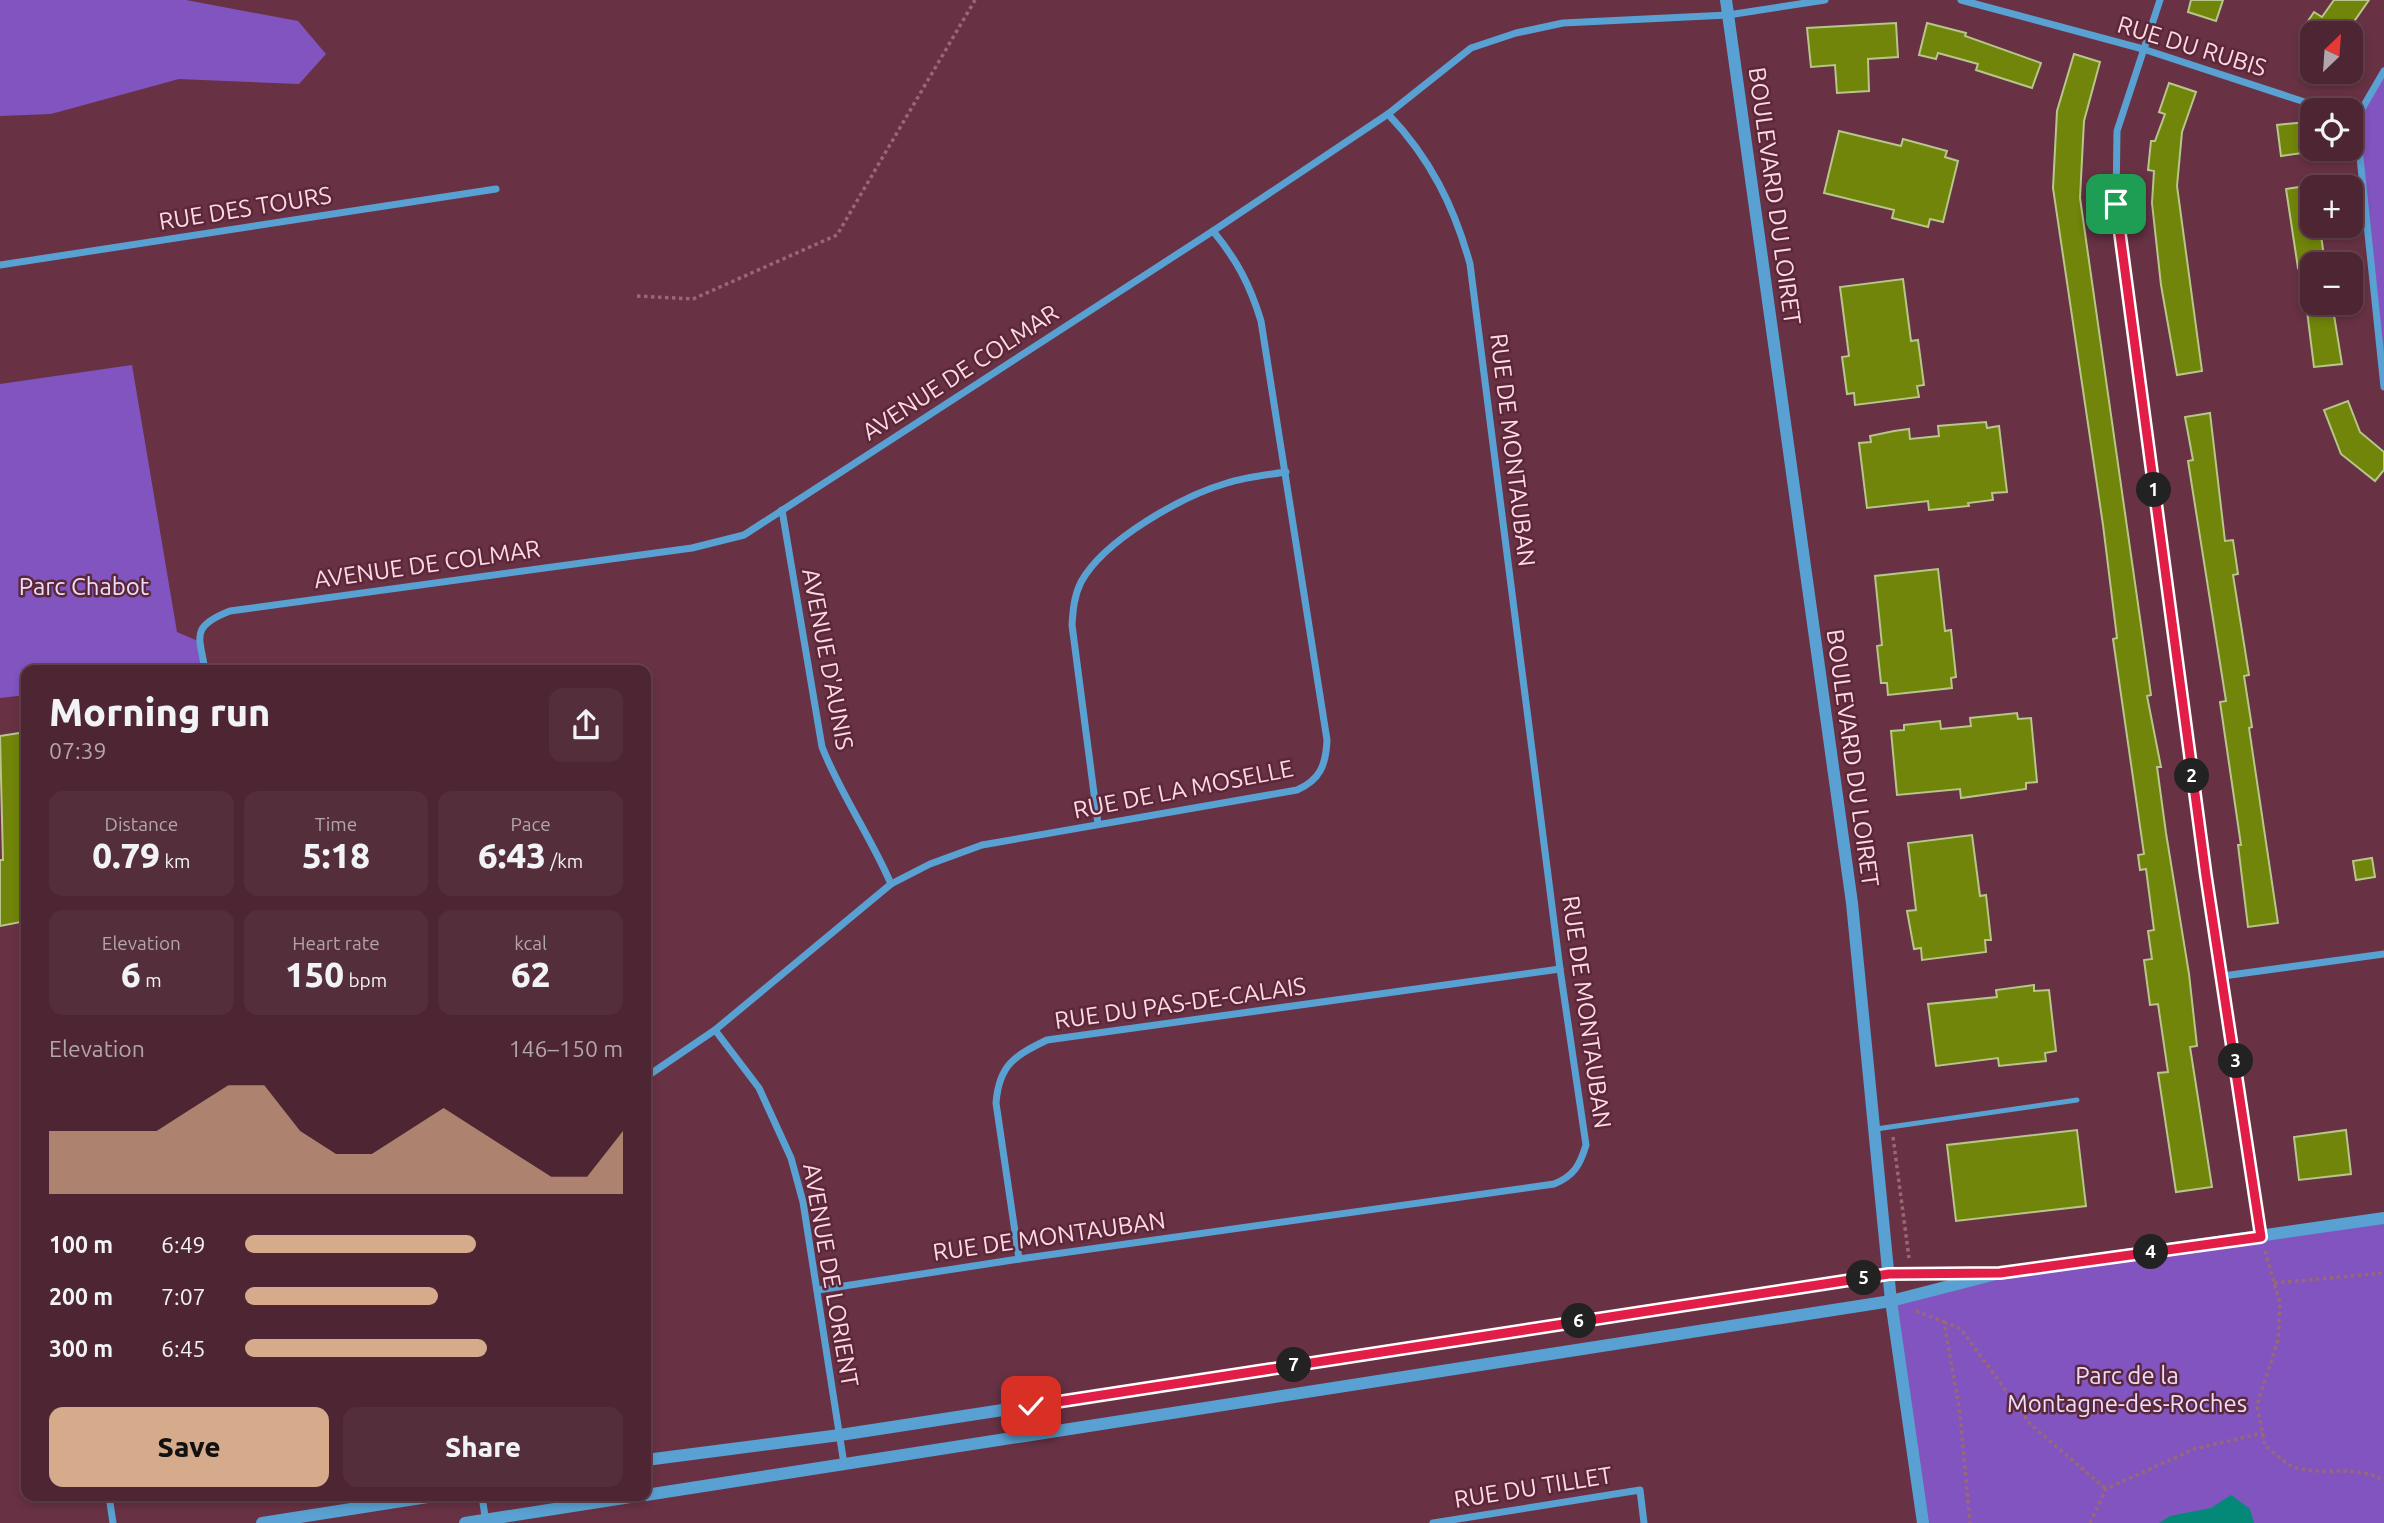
<!DOCTYPE html>
<html lang="en">
<head>
<meta charset="utf-8">
<style>
	:root { --surface:#4e2633; --page:#552e3b; --text:#f1f3f6; --muted:#b3a5ac; --line:#65434e; --accent:#d6ab8b }
	body { margin:0; font-family:Ubuntu,sans-serif; background:var(--page); color:var(--text); height:100vh; display:flex; flex-direction:column; font-size:26px; white-space:nowrap }
	* { box-sizing:border-box; margin:0 }
	p { font-size:23px; color:var(--muted) }
	.icon { flex:none; width:38px; height:38px; fill:none; stroke:currentColor; stroke-width:2; stroke-linecap:round; stroke-linejoin:round }
	.map { position:relative; flex:1; overflow:hidden }
	.sheet { position:absolute; left:21px; top:665px; width:630px; height:836px; display:flex; flex-direction:column; background:var(--surface); border-radius:14px; box-shadow:0 4px 10px #0003,0 0 0 2px var(--line) }
	.sheet>* { flex:none }
	.needle { width:46px; rotate:25deg }
	.controls { position:absolute; left:2300px; top:21px; display:grid; gap:14px }
	.controls a { display:grid; place-items:center; width:63px; height:63px; border-radius:14px; background:var(--surface); box-shadow:0 4px 10px #0003,0 0 0 2px var(--line); font-size:35px }
	.pin { position:absolute; display:grid; place-items:center; width:60px; height:60px; color:#fff; margin:-30px; border-radius:14px; box-shadow:0 4px 10px #0006 }
	.km { position:absolute; width:35px; height:35px; margin:-18px; border-radius:50%; background:#222; color:#fff; font-size:19px; line-height:35px; text-align:center }
	.round { display:grid; place-items:center; flex:none; width:74px; height:74px; border-radius:14px; background:var(--page) }
	.headline { display:flex; align-items:center; justify-content:space-between; height:119px; padding:0 28px }
	h1 { font-size:38px; font-weight:800; line-height:52px }
	.stats { display:grid; grid-template-columns:repeat(3,1fr); gap:10px; height:119px; padding:7px 28px }
	.stats div { display:grid; align-content:center; border-radius:14px; background:var(--page); text-align:center }
	.stats b { font-size:35px; font-weight:800 }
	.stats small { font-size:19px; font-weight:400 }
	.stats p { font-size:19px }
	.chart { height:196px; padding:14px 28px }
	.chart p { display:flex; justify-content:space-between }
	.chart svg { width:100%; height:126px; margin-top:7px; fill:var(--accent); opacity:.7 }
	.button { display:flex; gap:14px; margin-top:auto; padding:14px 28px }
	.button a { flex:1; height:80px; border-radius:14px; background:var(--accent); color:#111; font-size:28px; font-weight:800; line-height:80px; text-align:center }
	.button a+a { background:var(--page); color:var(--text) }
	ul { padding:0 28px; list-style:none; font-size:23px }
	li { display:grid; grid-template-columns:112px 84px 1fr; align-items:center; height:52px }
	li i { height:18px; border-radius:9px; background:var(--accent) }
	.map>svg:first-child { display:block }
	.green { fill:#8154c0 }
	.water { fill:#048878 }
	.building { fill:#70850a; stroke:#b7c68b; stroke-width:2 }
	.lines { fill:none; stroke-linecap:round; stroke-linejoin:round }
	.path { stroke:#986877; stroke-width:3.5; stroke-dasharray:3.5 3.5; stroke-linecap:butt }
	.service { stroke:#59a1d2; stroke-width:5 }
	.minor { stroke:#59a1d2; stroke-width:7 }
	.tertiary { stroke:#59a1d2; stroke-width:12 }
	.route-casing { stroke:#fff; stroke-width:14 }
	.route { stroke:#e11d48; stroke-width:9 }
	.labels { text-anchor:middle; dominant-baseline:central; stroke-width:5; stroke-linejoin:round; paint-order:stroke }
	.street-label { font-size:24px; fill:#fddae3; stroke:#5c2739 }
	.park-label { font-size:24px; fill:#e8dffb; stroke:#5c2739 }
</style>
</head>
<body>
<div class="map">
<svg width="2384" height="1523" viewBox="0 0 2384 1523">
	<rect width="100%" height="100%" fill="#683244"/>
	<g class="green">
		<polygon points="0,0 186,0 298,21 326,54 299,84 179,79 51,114 0,116"/>
		<polygon points="2384,71 2384,387 2356,119"/>
		<polygon points="132,365 177,632 198,641 204,662 191,670 26,670 26,695 0,698 0,384"/>
		<polygon points="2384,1219 2384,1523 1923,1523 1891,1301 2000,1273"/>
	</g>
	<polygon class="water" points="2231,1495 2250,1509 2254,1523 2159,1523 2170,1516 2211,1508"/>
	<g class="building">
		<polygon points="2191,0 2223,0 2216,21 2188,12"/>
		<polygon points="2334,0 2369,0 2346,33 2311,33 2314,30 2306,24 2314,12 2322,17"/>
		<polygon points="1896,23 1898,57 1868,59 1869,91 1837,93 1835,65 1811,67 1807,28"/>
		<polygon points="1927,23 1966,33 1965,36 2041,63 2032,88 1976,70 1978,64 1938,53 1936,59 1919,55"/>
		<polygon points="2074,54 2100,62 2084,121 2080,198 2151,695 2147,696 2161,767 2157,767 2166,833 2189,974 2197,1046 2190,1047 2212,1187 2176,1192 2158,1073 2168,1072 2158,1004 2150,1005 2144,960 2152,959 2148,931 2154,930 2146,869 2140,870 2138,855 2144,854 2113,639 2117,638 2103,525 2053,188 2057,111"/>
		<polygon points="2169,83 2196,92 2182,132 2177,186 2202,371 2177,375 2161,285 2152,203 2154,171 2148,170 2151,141 2155,141 2165,114 2159,112"/>
		<polygon points="2306,122 2310,152 2281,156 2277,125"/>
		<polygon points="1839,131 1901,146 1903,139 1947,151 1945,157 1958,161 1943,222 1930,219 1928,227 1892,218 1894,210 1824,193"/>
		<polygon points="2312,185 2312,236 2321,235 2325,264 2298,268 2286,189"/>
		<polygon points="1903,279 1911,341 1918,340 1924,385 1917,386 1919,397 1855,405 1854,393 1847,394 1842,357 1849,356 1840,287"/>
		<polygon points="2306,303 2332,303 2342,364 2314,367"/>
		<polygon points="2348,401 2360,432 2384,452 2384,470 2375,481 2341,454 2324,410"/>
		<polygon points="2210,413 2225,541 2233,540 2238,574 2233,575 2249,675 2244,676 2252,727 2249,728 2278,923 2248,927 2238,845 2241,845 2220,702 2226,701 2188,461 2193,460 2185,417"/>
		<polygon points="1986,422 1987,428 1999,426 2007,492 1992,493 1993,500 1968,503 1969,506 1929,510 1928,501 1867,508 1859,443 1871,442 1870,436 1894,431 1909,429 1910,439 1939,436 1938,426"/>
		<polygon points="1938,569 1945,631 1951,630 1956,677 1951,678 1952,688 1888,695 1887,683 1881,683 1877,646 1882,645 1875,576"/>
		<polygon points="2017,713 2018,719 2031,718 2037,782 2026,783 2026,789 1961,798 1960,789 1897,795 1891,731 1904,730 1904,725 1940,721 1941,729 1971,726 1970,718"/>
		<polygon points="26,732 26,921 0,926 0,860 3,860 0,736"/>
		<polygon points="1972,835 1980,896 1986,895 1991,940 1985,940 1986,952 1922,960 1921,948 1914,949 1907,911 1916,910 1908,843"/>
		<polygon points="2372,858 2375,877 2356,880 2353,861"/>
		<polygon points="2034,985 2034,991 2049,990 2056,1051 2045,1053 2046,1061 1999,1066 1998,1058 1936,1066 1928,1004 1997,997 1996,990"/>
		<polygon points="2077,1130 2086,1206 1956,1221 1947,1145"/>
		<polygon points="2346,1130 2351,1174 2299,1180 2294,1137"/>
	</g>
	<g class="lines">
		<g class="path">
			<polyline points="637,296 693,299 837,235 975,0"/>
			<polyline points="1893,1137 1909,1258"/>
			<path d="M2265,1251L2280,1303L2278,1340L2257,1405L2265,1446C2274,1452 2286,1465 2297,1468C2327,1476 2357,1464 2384,1481"/>
			<polyline points="2274,1283 2384,1273"/>
			<polyline points="1916,1311 1944,1322 1960,1413 1970,1523"/>
			<polyline points="1944,1322 1961,1329 2030,1424 2106,1489"/>
			<polyline points="2090,1523 2106,1489 2194,1449 2263,1433"/>
		</g>
		<polyline class="service" points="1876,1129 2077,1100"/>
		<g class="minor">
			<polyline points="1961,0 2143,49 2329,110"/>
			<polyline points="2160,0 2117,131 2116,204 2206,876 2261,1237"/>
			<polyline points="2384,71 2356,119 2384,387"/>
			<polyline points="0,265 496,189"/>
			<path d="M782,510L822,747C841,795 871,837 891,884"/>
			<path d="M205,670C200,637 189,627 230,611L692,548L744,535L1213,231L1388,114L1471,48L1516,33L1563,23L1728,15L1825,0"/>
			<path d="M1098,824L1072,625C1073,610 1074,596 1081,582C1104,540 1182,496 1227,483C1246,477 1267,475 1286,472"/>
			<polyline points="2223,976 2384,954"/>
			<polyline points="715,1030 759,1088 791,1158 803,1202 844,1464"/>
			<path d="M646,1077L715,1030L891,884L930,864L982,845L1297,790C1320,780 1326,765 1327,740L1261,321C1250,285 1237,260 1213,231"/>
			<path d="M1019,1259L996,1103C999,1065 1014,1056 1047,1040L1560,969"/>
			<path d="M818,1290L1019,1259L1554,1184C1574,1176 1580,1165 1586,1145L1560,969L1470,264C1454,206 1430,158 1388,114"/>
			<polyline points="109,1496 113,1523"/>
			<polyline points="482,1496 486,1523"/>
			<polyline points="1433,1523 1640,1490 1644,1523"/>
		</g>
		<g class="tertiary">
			<polyline points="1726,0 1852,903 1891,1301 1923,1523"/>
			<polyline points="646,1460 840,1435 1889,1274 1979,1273"/>
			<polyline points="646,1495 1891,1301 2000,1273 2384,1218"/>
			<polyline points="262,1523 434,1496"/>
			<polyline points="465,1523 637,1496"/>
		</g>
	</g>
	<g class="lines">
		<g class="route-casing">
			<polyline id="route" points="1031,1406 1889,1274 2000,1273 2261,1237 2206,876 2116,204"/>
		</g>
		<use href="#route" class="route"/>
	</g>
	<g class="labels">
		<g class="street-label">
			<text transform="translate(2192 46) rotate(17)">RUE DU RUBIS</text>
			<text transform="translate(1775 196) rotate(82)">BOULEVARD DU LOIRET</text>
			<text transform="translate(245 208) rotate(-9)">RUE DES TOURS</text>
			<text transform="translate(960 372) rotate(-33)">AVENUE DE COLMAR</text>
			<text transform="translate(1513 450) rotate(83)">RUE DE MONTAUBAN</text>
			<text transform="translate(427 564) rotate(-8)">AVENUE DE COLMAR</text>
			<text transform="translate(828 659) rotate(79)">AVENUE D'AUNIS</text>
			<text transform="translate(1853 758) rotate(82)">BOULEVARD DU LOIRET</text>
			<text transform="translate(1183 789) rotate(-11)">RUE DE LA MOSELLE</text>
			<text transform="translate(1180 1003) rotate(-8)">RUE DU PAS-DE-CALAIS</text>
			<text transform="translate(1587 1012) rotate(82)">RUE DE MONTAUBAN</text>
			<text transform="translate(1049 1236) rotate(-8)">RUE DE MONTAUBAN</text>
			<text transform="translate(831 1275) rotate(80)">AVENUE DE LORIENT</text>
			<text transform="translate(1533 1487) rotate(-9)">RUE DU TILLET</text>
		</g>
		<g class="park-label">
			<text x="84" y="586">Parc Chabot</text>
			<text x="2127" y="1375">Parc de la<tspan x="2127" dy="28">Montagne-des-Roches</tspan></text>
		</g>
	</g>
</svg>
<div class="controls">
<a><svg class="needle" viewBox="-14 -14 28 28"><path d="M0-13l5 13h-10z" fill="#e53935"/><path d="M0 13l5-13h-10z" fill="#b3a5ac"/></svg></a>
<a><svg class="icon" aria-label="locate" viewBox="0 0 24 24"><circle cx="12" cy="12" r="6"/><path d="M12 2v4M12 18v4M2 12h4M18 12h4"/></svg></a>
<a>+</a>
<a>−</a>
</div>
<div class="pin" style="left:2116px;top:204px;background:#1e9e55"><svg class="icon" aria-label="arrive" viewBox="0 0 24 24"><path d="M6 21V4h12l-3 4 3 4H6"/></svg></div>
<div class="pin" style="left:1031px;top:1406px;background:#d93025"><svg class="icon" aria-label="check" viewBox="0 0 24 24"><path d="M5 12l5 5 9-10"/></svg></div>
<b class="km" style="left:2154px;top:490px">1</b>
<b class="km" style="left:2192px;top:776px">2</b>
<b class="km" style="left:2236px;top:1061px">3</b>
<b class="km" style="left:2151px;top:1252px">4</b>
<b class="km" style="left:1864px;top:1278px">5</b>
<b class="km" style="left:1579px;top:1321px">6</b>
<b class="km" style="left:1294px;top:1365px">7</b>
<section class="sheet">
<div class="headline"><div><h1>Morning run</h1><p>07:39</p></div><a class="round"><svg class="icon" aria-label="share" viewBox="0 0 24 24"><path d="M12 15V3M7 8l5-5 5 5M5 13v7h14v-7"/></svg></a></div>
<div class="stats">
<div><p>Distance</p><b>0.79<small> km</small></b></div>
<div><p>Time</p><b>5:18</b></div>
<div><p>Pace</p><b>6:43<small> /km</small></b></div>
</div>
<div class="stats">
<div><p>Elevation</p><b>6<small> m</small></b></div>
<div><p>Heart rate</p><b>150<small> bpm</small></b></div>
<div><p>kcal</p><b>62</b></div>
</div>
<div class="chart"><p><span>Elevation</span>146–150 m</p>
<svg viewBox="0 0 160 44" preserveAspectRatio="none"><path d="M0 44V22L10 22L20 22L30 22L40 14L50 6L60 6L70 22L80 30L90 30L100 22L110 14L120 22L130 30L140 38L150 38L160 22V44z"/></svg>
</div>
<ul>
<li><b>100 m</b>6:49<i style="width:61%"></i></li>
<li><b>200 m</b>7:07<i style="width:51%"></i></li>
<li><b>300 m</b>6:45<i style="width:64%"></i></li>
</ul>
<div class="button"><a>Save</a><a>Share</a></div>
</section>
</div>
</body>
</html>
